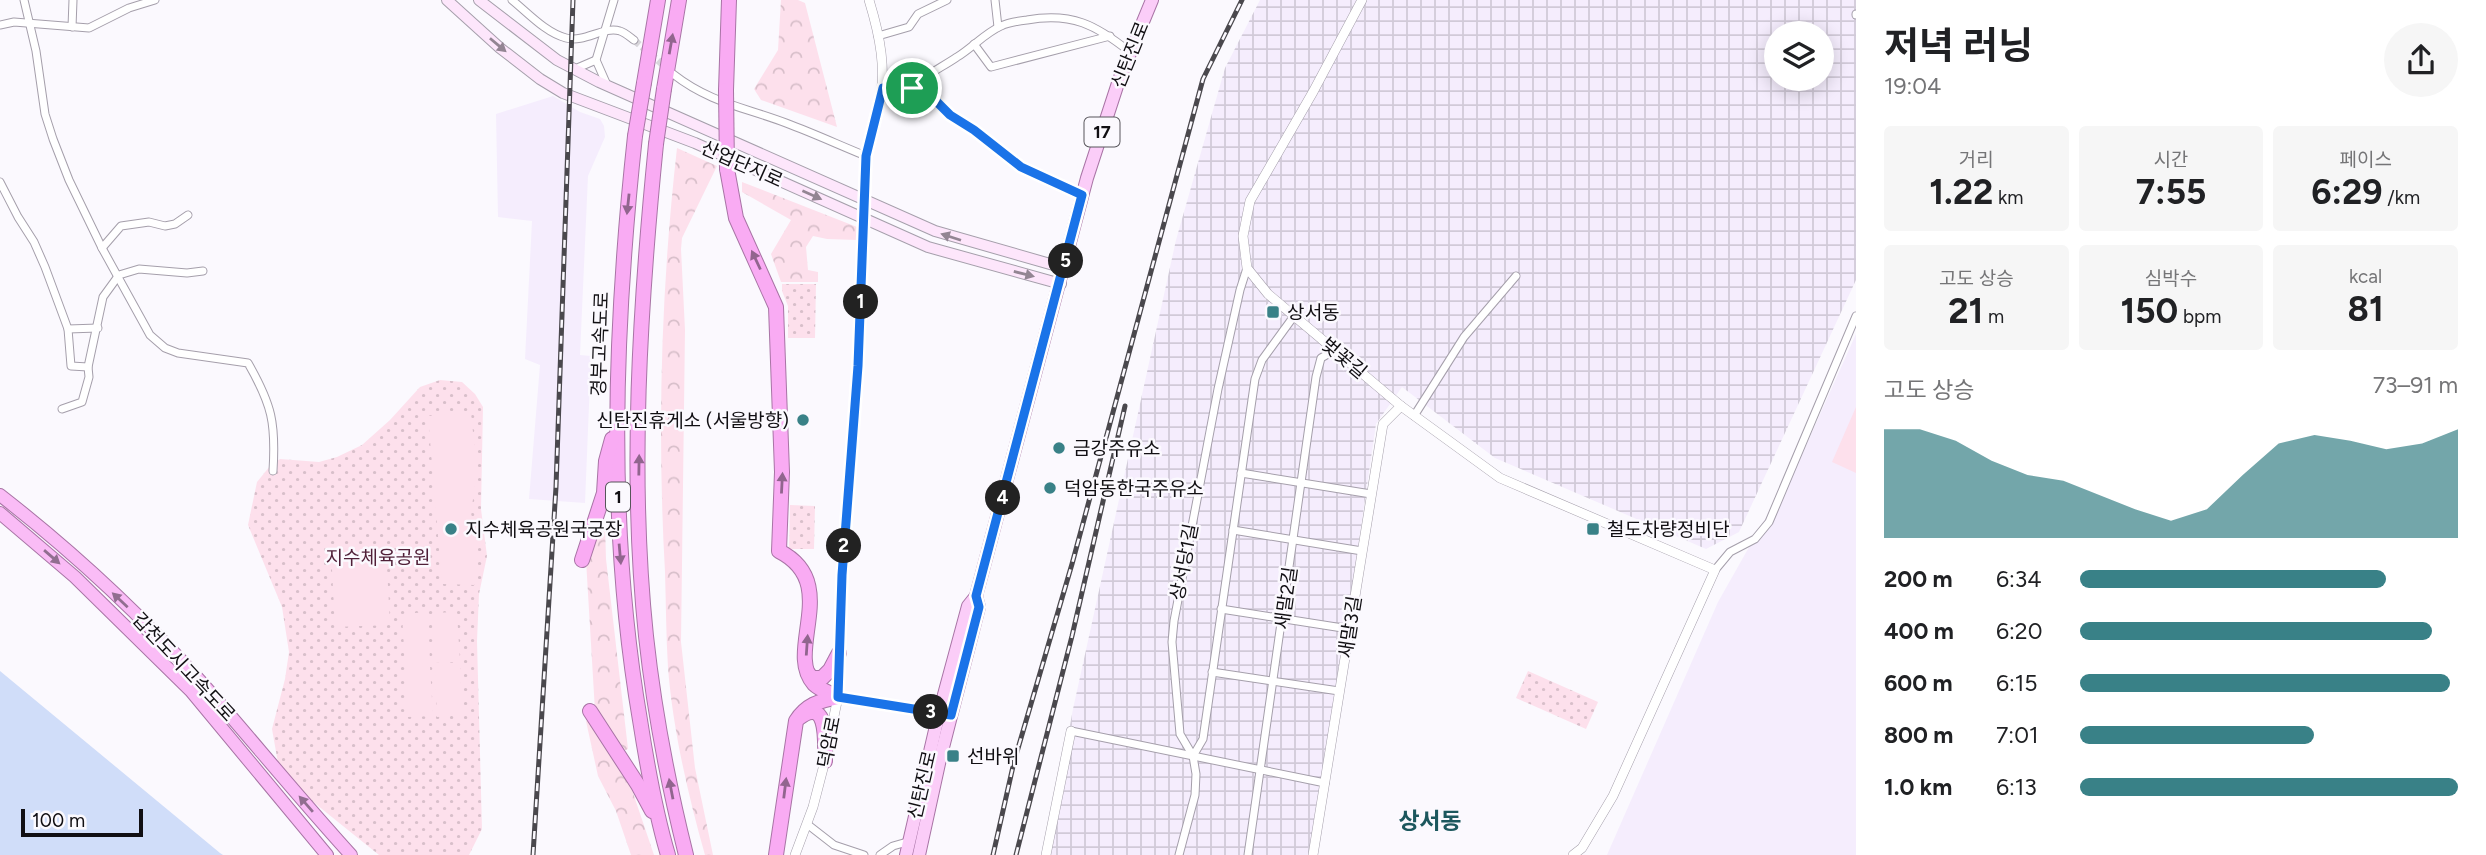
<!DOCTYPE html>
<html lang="ko">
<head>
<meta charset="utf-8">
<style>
	:root { --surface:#fff; --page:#f6f6f6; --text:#202124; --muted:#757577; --accent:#398187 }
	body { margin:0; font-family:Figtree,"Noto Sans KR",sans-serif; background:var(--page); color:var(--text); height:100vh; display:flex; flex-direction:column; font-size:26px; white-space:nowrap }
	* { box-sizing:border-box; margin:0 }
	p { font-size:23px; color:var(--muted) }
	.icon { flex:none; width:38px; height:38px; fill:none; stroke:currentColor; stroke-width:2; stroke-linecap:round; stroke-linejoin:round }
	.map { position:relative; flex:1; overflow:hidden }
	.side { display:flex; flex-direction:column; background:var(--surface); width:630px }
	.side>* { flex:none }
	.fabs { position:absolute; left:1764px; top:21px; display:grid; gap:14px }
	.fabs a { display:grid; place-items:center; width:70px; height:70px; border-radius:50%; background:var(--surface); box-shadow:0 4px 18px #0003; font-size:35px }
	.scale { position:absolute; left:21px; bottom:18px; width:122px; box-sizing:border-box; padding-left:7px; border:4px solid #110f13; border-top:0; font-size:19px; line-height:24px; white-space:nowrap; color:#110f13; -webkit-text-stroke:5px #fbf9fe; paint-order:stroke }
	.pin { position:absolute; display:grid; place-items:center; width:60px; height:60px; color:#fff; margin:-30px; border:4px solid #fff; border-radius:50%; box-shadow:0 2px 7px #0007 }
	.km { position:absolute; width:35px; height:35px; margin:-18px; border-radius:50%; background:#222; color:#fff; font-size:19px; line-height:35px; text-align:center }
	.round { display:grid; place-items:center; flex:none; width:74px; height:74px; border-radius:37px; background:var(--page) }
	.headline { display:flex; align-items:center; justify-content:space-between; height:119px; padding:0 28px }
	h1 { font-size:38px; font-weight:700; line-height:52px }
	.metrics { display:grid; grid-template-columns:repeat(3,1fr); gap:10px; height:119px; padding:7px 28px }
	.metrics div { display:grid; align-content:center; border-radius:7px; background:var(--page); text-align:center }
	.metrics b { font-size:35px; font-weight:700 }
	.metrics small { font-size:19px; font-weight:400 }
	.metrics p { font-size:19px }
	.chart { height:196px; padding:14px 28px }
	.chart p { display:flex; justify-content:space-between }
	.chart svg { width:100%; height:126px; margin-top:7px; fill:var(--accent); opacity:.7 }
	ul { padding:0 28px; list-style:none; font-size:23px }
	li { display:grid; grid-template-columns:112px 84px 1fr; align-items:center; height:52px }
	li i { height:18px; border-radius:9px; background:var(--accent) }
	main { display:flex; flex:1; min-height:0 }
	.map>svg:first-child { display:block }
	.built { fill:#f5edfd }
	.industrial { fill:url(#industrial-grid); fill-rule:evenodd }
	.grass { fill:url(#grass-dots) }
	.forest { fill:url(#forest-crowns) }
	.garden { fill:#fde0ec }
	.water { fill:#d0ddf9 }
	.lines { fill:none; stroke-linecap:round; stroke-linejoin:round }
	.minor-tunnel { stroke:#d8d6db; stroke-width:7; stroke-dasharray:7 3.5; stroke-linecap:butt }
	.minor-casing { stroke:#a59fab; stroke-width:9 }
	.tertiary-casing { stroke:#a59fab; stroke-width:10 }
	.secondary-casing { stroke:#a59fab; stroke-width:12 }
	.primary-casing { stroke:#a874a5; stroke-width:14 }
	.trunk-casing { stroke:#a874a5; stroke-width:14 }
	.motorway-casing { stroke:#a874a5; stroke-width:16 }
	.minor { stroke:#fff; stroke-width:7 }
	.tertiary { stroke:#fff; stroke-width:9 }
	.secondary { stroke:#fde6fb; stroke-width:10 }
	.primary { stroke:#fbcdf8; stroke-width:12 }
	.trunk { stroke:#fabcf6; stroke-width:12 }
	.motorway { stroke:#f9abf3; stroke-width:14 }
	.rail-casing { stroke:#4a484d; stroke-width:5 }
	.rail { stroke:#fbf9fe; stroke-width:2.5; stroke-dasharray:8; stroke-linecap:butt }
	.tertiary-bridge-casing { stroke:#a59fab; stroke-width:10; stroke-linecap:butt }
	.motorway-bridge-casing { stroke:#a874a5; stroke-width:16; stroke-linecap:butt }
	.tertiary-bridge { stroke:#fff; stroke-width:9 }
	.motorway-bridge { stroke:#f9abf3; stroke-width:14 }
	.oneway { fill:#91658e }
	.oneway2 { fill:#938593 }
	.oneway3 { fill:#916e90 }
	.route-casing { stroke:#fff; stroke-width:14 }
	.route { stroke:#1a73e8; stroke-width:9 }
	.poi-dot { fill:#398187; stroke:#fbf9fe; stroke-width:2.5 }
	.labels { text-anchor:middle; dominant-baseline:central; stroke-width:5; stroke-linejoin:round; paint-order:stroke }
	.shield { fill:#fbf9fe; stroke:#57555a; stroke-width:2 }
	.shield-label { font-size:18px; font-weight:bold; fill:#110f13 }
	.street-label { font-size:19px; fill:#110f13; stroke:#fbf9fe }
	.poi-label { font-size:19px; fill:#110f13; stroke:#fbf9fe; text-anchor:start }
	.park-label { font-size:19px; fill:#501f38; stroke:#fbf9fe }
	.quarter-label { font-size:23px; font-weight:bold; fill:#1c575d; stroke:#fbf9fe }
</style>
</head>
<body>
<main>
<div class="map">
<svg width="1856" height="855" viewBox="0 0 1856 855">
	<defs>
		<pattern id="industrial-grid" width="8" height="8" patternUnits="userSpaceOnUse" patternTransform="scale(1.75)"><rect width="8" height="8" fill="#f5edfd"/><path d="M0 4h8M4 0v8" fill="none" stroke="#d1cad8"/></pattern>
		<pattern id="grass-dots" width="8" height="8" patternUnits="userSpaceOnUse" patternTransform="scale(1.75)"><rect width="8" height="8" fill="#fde0ec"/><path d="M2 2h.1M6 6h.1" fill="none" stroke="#d8bfca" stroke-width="1.8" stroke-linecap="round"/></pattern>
		<pattern id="forest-crowns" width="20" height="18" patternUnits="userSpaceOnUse" patternTransform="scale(1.75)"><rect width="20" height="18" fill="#fde0ec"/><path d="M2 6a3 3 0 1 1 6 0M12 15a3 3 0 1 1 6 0" fill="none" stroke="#d8bfca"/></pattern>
	</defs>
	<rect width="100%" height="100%" fill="#fbf9fe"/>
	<g class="built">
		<polygon points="553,96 580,112 600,119 604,126 605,137 588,176 580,355 591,356 585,503 529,499 540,365 525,359 532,221 498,217 496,114"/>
		<polygon points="1856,334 1856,855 1607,855 1718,602 1804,450"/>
	</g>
	<path class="industrial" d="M1260,0H1856V280L1739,532L1706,549L1495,458L1402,387L1376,424L1313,855H1046L1073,709L1176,240L1225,68ZM1776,33H1822V79H1776Z"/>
	<g class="grass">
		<polygon points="782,284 816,284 815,338 788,338 788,306 782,291"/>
		<polygon points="440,380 462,382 475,394 483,407 481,509 487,556 479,594 477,641 482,829 469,855 379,855 312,801 278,763 272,729 285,679 289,652 282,607 248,525 257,482 270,466 280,459 319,462 337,457 362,445 390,420 420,387"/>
		<polygon points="790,505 815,506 814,549 789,549"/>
		<polygon points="1528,671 1598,702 1586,729 1516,698"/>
	</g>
	<g class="forest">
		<polygon points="781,0 798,0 805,3 837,127 761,100 754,89 778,50"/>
		<path d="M677,148L717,166L682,238L681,249L685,330L681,642L695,768L713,855H705C688,795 673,730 668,668C666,636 666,604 665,572C657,430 661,289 677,148Z"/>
		<polygon points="742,182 857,227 857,240 827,239 813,236 806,247 808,270 818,272 818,282 781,282 771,254 791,220 742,192"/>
		<polygon points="599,524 605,525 606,559 628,749 623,751 595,711 586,560"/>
		<polygon points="591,719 630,784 654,855 631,855 616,811 598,776 586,721"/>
	</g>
	<g class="garden">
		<polygon points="1856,407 1856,473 1832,462"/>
		<polygon points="471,413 477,471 471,513 478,547 474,585 442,584 428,416"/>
		<polygon points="386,548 390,625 335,627 331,550"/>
		<polygon points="428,612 430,663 405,664 402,614"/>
		<polygon points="457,612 460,662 434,663 432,613"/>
		<polygon points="460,665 462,715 437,717 435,666"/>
		<polygon points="430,666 433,716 407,717 405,667"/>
	</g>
	<polygon class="water" points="0,671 220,853 223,855 0,855"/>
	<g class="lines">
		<polyline class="minor-tunnel" points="634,40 668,69"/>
		<g class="minor-casing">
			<g id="minor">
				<path d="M24,0L36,51L45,114L53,139L69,180L102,248L150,335L165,348L178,353L248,363C272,405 276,423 273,471"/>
				<path d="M512,0C528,13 546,33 566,38C585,43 603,26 620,31C624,32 630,37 634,40"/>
				<polyline points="995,0 998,27"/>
				<polyline points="1856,14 1856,15"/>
				<polyline points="0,25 14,22 89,28 129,8 155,0"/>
				<polyline points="72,27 73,0"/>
				<polyline points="878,36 909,27 918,14 947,0"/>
				<polyline points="974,44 991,67 1110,36"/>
				<polyline points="575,69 596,60"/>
				<path d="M673,74C710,103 744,107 786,123C813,133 839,145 866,156"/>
				<polyline points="607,85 596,60 614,0"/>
				<polyline points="883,88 912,88 933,98 950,115 974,130 1021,167 1082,195"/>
				<path d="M912,88C926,74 941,68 957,57C972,48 985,33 1001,26C1009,22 1018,21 1027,20C1072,12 1096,25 1130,52"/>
				<polyline points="0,182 18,217 34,242 45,267 68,329 71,366 88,367"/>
				<polyline points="102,248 121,226 149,222 165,226 175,224 188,215"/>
				<polyline points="68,329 98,328"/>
				<polyline points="62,409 82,402 89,377 88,367 103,297 119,275 139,269 187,273 203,271"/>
				<polyline points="1414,416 1464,337 1516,276"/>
				<polyline points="1241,473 1371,494"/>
				<polyline points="1233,530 1362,551"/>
				<polyline points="1715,570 1730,552 1755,539 1769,522 1856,316"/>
				<polyline points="1221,609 1349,629"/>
				<polyline points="1212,672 1339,691"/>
				<polyline points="838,697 941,713"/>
				<polyline points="1071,731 1325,783"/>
				<polyline points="1193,756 1203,739 1255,379 1262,360 1294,316"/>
				<polyline points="807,824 834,845 864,855"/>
				<polyline points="880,855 893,846 907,842"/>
				<polyline points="1179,855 1195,795 1196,774 1193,756 1180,734 1172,642 1174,621 1218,389 1240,290 1247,268"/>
				<polyline points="1248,855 1316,377 1321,358 1335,350"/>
			</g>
		</g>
		<g class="tertiary-casing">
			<g id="tertiary">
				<polyline points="1362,0 1313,92 1250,201 1243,236 1247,268 1268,294 1401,406 1500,478 1715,570 1613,796 1582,848 1573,855"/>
				<path d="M865,172C866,149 875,130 879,108C887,70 880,36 869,0"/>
				<polyline points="829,740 838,697 842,575 858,366 862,249"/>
				<polyline points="795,855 813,807 826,757"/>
				<polyline points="1046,855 1071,731"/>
				<polyline points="1313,855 1383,424 1401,406"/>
			</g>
		</g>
		<g class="secondary-casing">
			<g id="secondary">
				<polyline points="447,0 500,48 540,79 563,93 695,143 928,247 1061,284"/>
				<polyline points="479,0 557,60 599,82 935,231 1064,268"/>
			</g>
		</g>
		<g class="primary-casing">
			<g id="primary">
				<polyline points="906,855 939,713 968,606 976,596 1087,178 1119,80 1152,0"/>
				<polyline points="919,855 940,759 979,607 976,596"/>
			</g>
		</g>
		<g class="trunk-casing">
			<g id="trunk">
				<path d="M0,495C72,551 141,615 202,683C252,740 300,799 351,855"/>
				<polyline points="0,513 75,577 191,691 327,855"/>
			</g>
		</g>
		<g class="motorway-casing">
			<g id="motorway">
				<polyline points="644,83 658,0"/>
				<polyline points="664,89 679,0"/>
				<polyline points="726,90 729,0"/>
				<path d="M635,136C614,330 607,527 640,720C647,765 655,811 668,855"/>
				<path d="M656,144C640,304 629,475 646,636C654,710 668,783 686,855"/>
				<path d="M727,169L736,218L776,307L782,472L779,551C842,583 784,651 814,684C820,690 830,693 838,697"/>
				<polyline points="582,560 604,493 606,461 612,439"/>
				<polyline points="808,673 812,678 822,678 830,670 839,653"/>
				<polyline points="590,711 638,785 652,811"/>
				<path d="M799,718C829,695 825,744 825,761"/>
				<path d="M776,855L796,721C806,705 819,701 838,697"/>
			</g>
		</g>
		<use href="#minor" class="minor"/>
		<use href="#tertiary" class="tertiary"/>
		<use href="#secondary" class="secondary"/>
		<use href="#primary" class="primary"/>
		<use href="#trunk" class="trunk"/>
		<use href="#motorway" class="motorway"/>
		<g class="rail-casing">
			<g id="rail">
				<polyline points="533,855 556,487 573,0"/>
				<polyline points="993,855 1014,762 1072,564 1203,79 1242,0"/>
				<polyline points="1016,855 1072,636 1125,406"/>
			</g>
		</g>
		<use href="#rail" class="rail"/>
		<g class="tertiary-bridge-casing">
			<polyline id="tertiary-bridge" points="862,249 865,172"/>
		</g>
		<g class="motorway-bridge-casing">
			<g id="motorway-bridge">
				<polyline points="726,90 727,169"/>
				<polyline points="635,136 644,83"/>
				<polyline points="656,144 664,89"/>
			</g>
		</g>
		<use href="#tertiary-bridge" class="tertiary-bridge"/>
		<use href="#motorway-bridge" class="motorway-bridge"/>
	</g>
	<defs><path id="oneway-solid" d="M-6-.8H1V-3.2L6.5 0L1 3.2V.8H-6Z" transform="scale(1.75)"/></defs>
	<g class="oneway">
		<use href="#oneway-solid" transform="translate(671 44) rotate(-80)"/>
		<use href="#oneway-solid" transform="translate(628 204) rotate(96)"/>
		<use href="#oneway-solid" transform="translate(756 260) rotate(-115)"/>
		<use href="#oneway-solid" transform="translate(639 465) rotate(-89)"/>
		<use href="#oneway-solid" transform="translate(782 483) rotate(-87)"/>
		<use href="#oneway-solid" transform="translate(620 554) rotate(85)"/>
		<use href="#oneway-solid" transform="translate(807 645) rotate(-86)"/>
		<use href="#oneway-solid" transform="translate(785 788) rotate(-83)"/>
		<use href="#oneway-solid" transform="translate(671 789) rotate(-101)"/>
	</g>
	<g class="oneway2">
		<use href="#oneway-solid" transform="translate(498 45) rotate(40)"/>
		<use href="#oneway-solid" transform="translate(812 195) rotate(24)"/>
		<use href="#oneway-solid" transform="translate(951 237) rotate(-162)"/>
		<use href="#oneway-solid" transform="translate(1024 274) rotate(14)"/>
	</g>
	<g class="oneway3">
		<use href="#oneway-solid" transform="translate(52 557) rotate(41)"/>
		<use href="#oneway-solid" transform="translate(120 600) rotate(-137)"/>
		<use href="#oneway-solid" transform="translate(306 804) rotate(-131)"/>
	</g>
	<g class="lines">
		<g class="route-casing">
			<polygon id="route" points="883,88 912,88 933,98 950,115 974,130 1021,167 1082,195 976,596 979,607 951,715 838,697 842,575 858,366 866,156"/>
		</g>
		<use href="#route" class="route"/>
	</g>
	<g class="poi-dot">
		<rect x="1266" y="305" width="14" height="14" rx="3.5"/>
		<circle cx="803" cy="420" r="7"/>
		<circle cx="1059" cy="448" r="7"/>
		<circle cx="1050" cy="488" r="7"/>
		<circle cx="451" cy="529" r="7"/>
		<rect x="1586" y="522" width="14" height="14" rx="3.5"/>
		<rect x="946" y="749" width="14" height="14" rx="3.5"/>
	</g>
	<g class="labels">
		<g class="shield">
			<rect x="1084.5" y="117.5" width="35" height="29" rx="5"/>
			<rect x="606" y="482.5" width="24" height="29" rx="5"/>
		</g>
		<g class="shield-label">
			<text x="1102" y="132">17</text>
			<text x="618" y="497">1</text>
		</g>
		<g class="street-label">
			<text transform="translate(1130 55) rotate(-68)">신탄진로</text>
			<text transform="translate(742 164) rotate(24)">산업단지로</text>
			<text transform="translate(600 344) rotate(-88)">경부고속도로</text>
			<text transform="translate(1344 358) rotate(40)">벚꽃길</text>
			<text transform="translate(1184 562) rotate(-79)">상서당1길</text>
			<text transform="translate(1286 598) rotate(-82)">새말2길</text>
			<text transform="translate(1350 627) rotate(-81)">새말3길</text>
			<text transform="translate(184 667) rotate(47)">갑천도시고속도로</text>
			<text transform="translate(829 742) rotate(-79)">덕암로</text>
			<text transform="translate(922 785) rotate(-77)">신탄진로</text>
		</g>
		<g class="poi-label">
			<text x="1287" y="312">상서동</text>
			<text x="789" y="420" text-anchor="end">신탄진휴게소 (서울방향)</text>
			<text x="1073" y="448">금강주유소</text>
			<text x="1064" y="488">덕암동한국주유소</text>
			<text x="465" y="529">지수체육공원국궁장</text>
			<text x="1607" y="529">철도차량정비단</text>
			<text x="967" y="756">선바위</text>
		</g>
		<g class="park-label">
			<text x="378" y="557">지수체육공원</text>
		</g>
		<g class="quarter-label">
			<text x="1430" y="821">상서동</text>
		</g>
	</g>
</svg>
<div class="fabs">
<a><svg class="icon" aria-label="layers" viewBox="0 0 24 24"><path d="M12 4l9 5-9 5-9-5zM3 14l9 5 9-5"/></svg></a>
</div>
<div class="scale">100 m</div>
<div class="pin" style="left:912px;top:88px;background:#1e9e55"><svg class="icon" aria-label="arrive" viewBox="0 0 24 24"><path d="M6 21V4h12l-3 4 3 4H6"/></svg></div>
<b class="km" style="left:861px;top:302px">1</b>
<b class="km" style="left:844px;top:546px">2</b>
<b class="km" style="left:931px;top:712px">3</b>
<b class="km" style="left:1003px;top:498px">4</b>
<b class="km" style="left:1066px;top:261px">5</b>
</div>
<section class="side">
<div class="headline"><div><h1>저녁 러닝</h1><p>19:04</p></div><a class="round"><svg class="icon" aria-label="share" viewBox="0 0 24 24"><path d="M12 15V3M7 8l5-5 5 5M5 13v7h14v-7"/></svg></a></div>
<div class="metrics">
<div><p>거리</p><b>1.22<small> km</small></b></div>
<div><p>시간</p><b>7:55</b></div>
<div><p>페이스</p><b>6:29<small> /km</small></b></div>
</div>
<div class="metrics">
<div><p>고도 상승</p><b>21<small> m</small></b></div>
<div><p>심박수</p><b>150<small> bpm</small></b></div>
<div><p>kcal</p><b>81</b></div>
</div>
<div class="chart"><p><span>고도 상승</span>73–91 m</p>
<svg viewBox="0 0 160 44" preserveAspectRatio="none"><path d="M0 44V6L10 6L20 10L30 17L40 22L50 24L60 29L70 34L80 38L90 34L100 22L110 11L120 8L130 10L140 13L150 11L160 6V44z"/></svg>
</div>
<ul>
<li><b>200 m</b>6:34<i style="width:81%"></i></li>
<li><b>400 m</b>6:20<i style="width:93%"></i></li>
<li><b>600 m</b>6:15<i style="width:98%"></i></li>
<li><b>800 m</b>7:01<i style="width:62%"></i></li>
<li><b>1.0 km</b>6:13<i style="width:100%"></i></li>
</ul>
</section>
</main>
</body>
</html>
